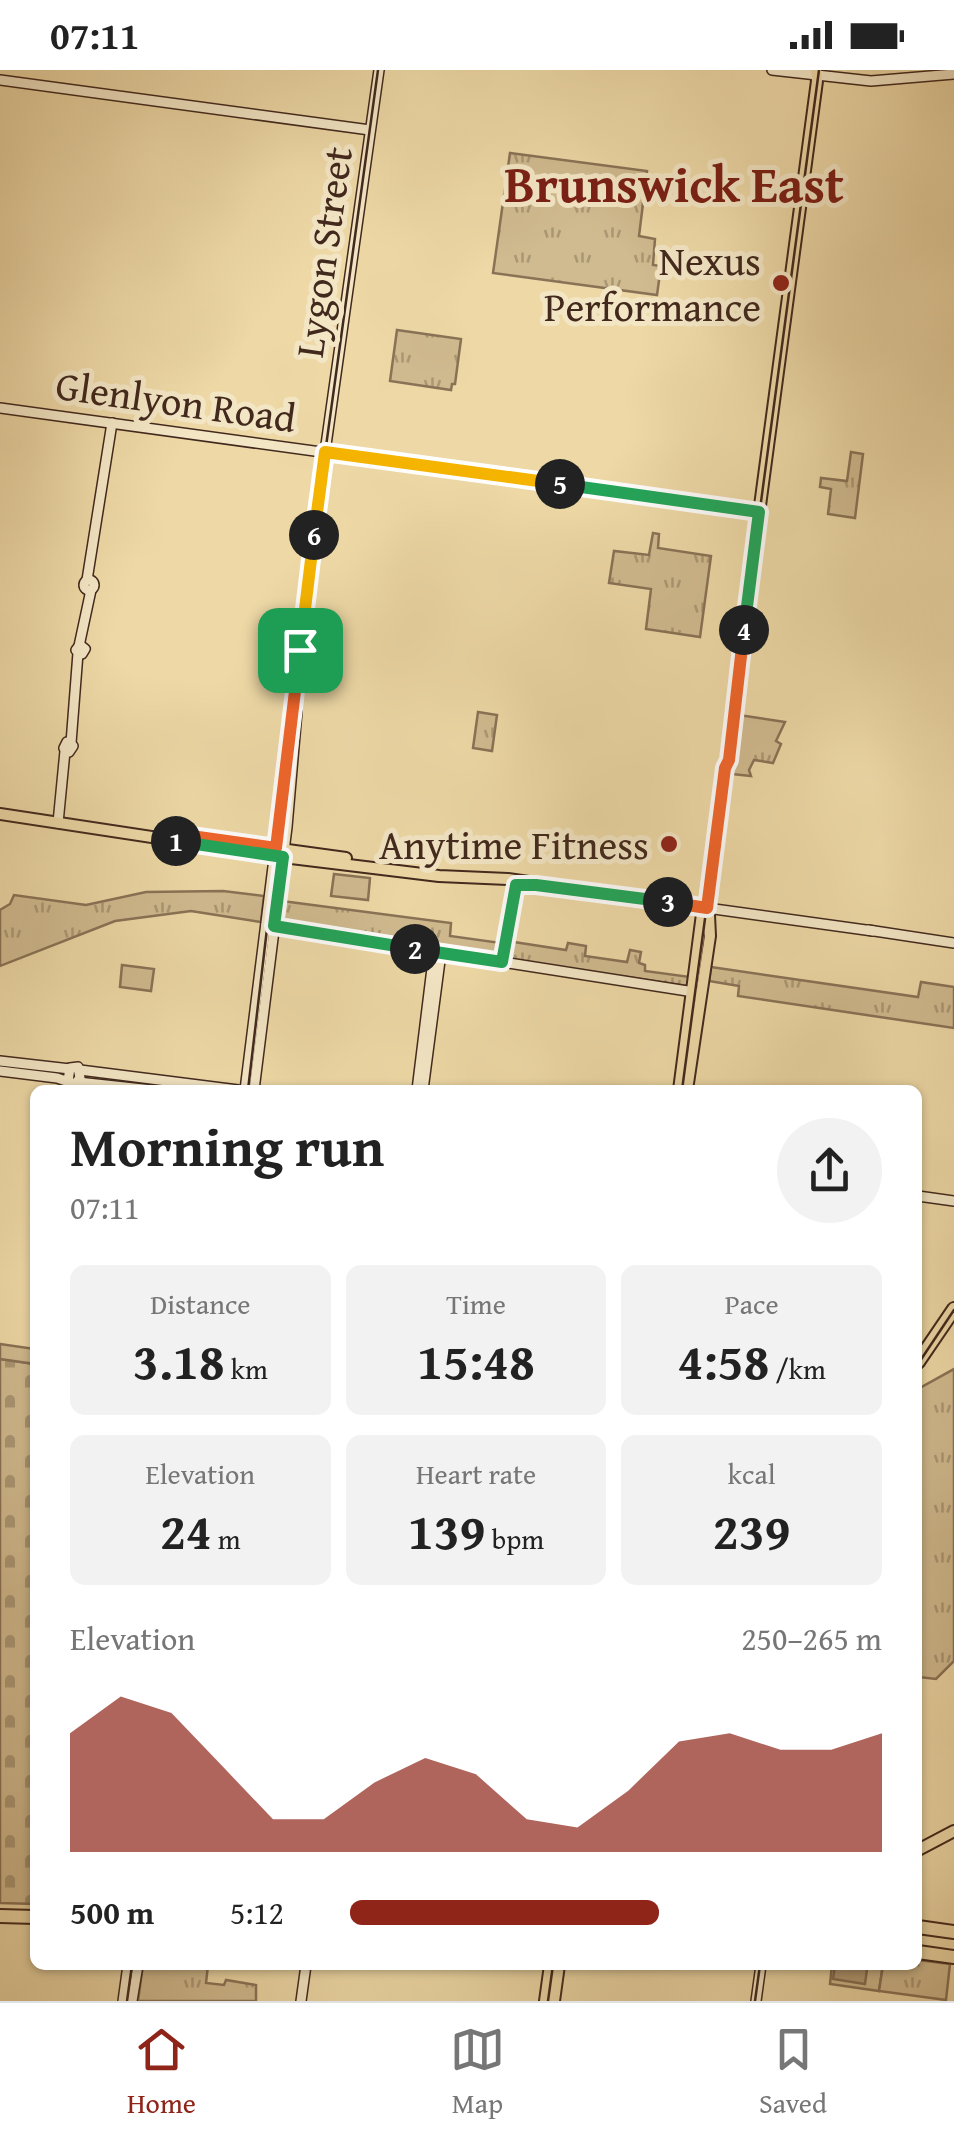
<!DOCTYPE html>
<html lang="en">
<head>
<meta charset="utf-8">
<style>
	:root { --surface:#fff; --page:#f2f2f2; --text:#222; --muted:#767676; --line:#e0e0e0; --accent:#8f2418 }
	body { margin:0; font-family:"Gentium Book Plus",serif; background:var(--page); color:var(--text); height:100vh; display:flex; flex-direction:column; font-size:38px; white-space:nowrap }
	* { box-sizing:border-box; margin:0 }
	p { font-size:32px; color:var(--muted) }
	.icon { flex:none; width:55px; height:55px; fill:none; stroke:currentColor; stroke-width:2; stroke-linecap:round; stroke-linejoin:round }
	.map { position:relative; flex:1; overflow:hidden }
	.side { position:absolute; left:30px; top:1015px; width:892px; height:885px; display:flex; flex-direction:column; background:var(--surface); border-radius:15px; box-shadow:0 2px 8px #0004 }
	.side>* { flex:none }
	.pin { position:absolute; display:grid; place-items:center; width:85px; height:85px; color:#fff; margin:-42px; border-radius:20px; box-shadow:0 5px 15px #0006 }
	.km { position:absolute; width:50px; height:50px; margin:-25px; border-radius:50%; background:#222; color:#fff; font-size:28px; line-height:50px; text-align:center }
	.round { display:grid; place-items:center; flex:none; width:105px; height:105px; border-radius:52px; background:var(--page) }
	.head { display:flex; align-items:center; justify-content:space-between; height:170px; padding:0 40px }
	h1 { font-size:55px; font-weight:800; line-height:75px }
	.figures { display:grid; grid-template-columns:repeat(3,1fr); gap:15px; height:170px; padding:10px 40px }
	.figures div { display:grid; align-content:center; border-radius:15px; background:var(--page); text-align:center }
	.figures b { font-size:50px; font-weight:800 }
	.figures small { font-size:28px; font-weight:400 }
	.figures p { font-size:28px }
	.chart { height:280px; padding:20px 40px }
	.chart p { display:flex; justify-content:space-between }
	.chart svg { width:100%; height:180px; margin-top:10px; fill:var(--accent); opacity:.7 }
	ul { padding:0 40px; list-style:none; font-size:32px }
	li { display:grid; grid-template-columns:160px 120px 1fr; align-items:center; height:75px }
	li i { height:25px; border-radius:12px; background:var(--accent) }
	.status { display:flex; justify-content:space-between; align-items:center; height:70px; padding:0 50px; background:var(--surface); direction:ltr }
	.status svg { height:28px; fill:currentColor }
	.tab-bar { display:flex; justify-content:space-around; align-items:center; height:140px; border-top:2px solid var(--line); background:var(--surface); font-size:28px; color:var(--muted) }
	.tab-bar a { display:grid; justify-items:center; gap:5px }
	.tab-bar .active { color:var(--accent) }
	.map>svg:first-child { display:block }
	.green { fill:#d0ba8f; stroke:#897256; stroke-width:2.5 }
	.cemetery { fill:url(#cemetery-stones); stroke:#897256; stroke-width:2.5 }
	.park { fill:url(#park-tufts); stroke:#897256; stroke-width:2.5 }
	.water { fill:#b39c77; stroke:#866e53; stroke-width:2.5 }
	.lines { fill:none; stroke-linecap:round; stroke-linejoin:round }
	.secondary-casing { stroke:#42291d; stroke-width:12 }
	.primary-casing { stroke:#42291d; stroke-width:14 }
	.highway-casing { stroke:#42291d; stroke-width:16 }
	.secondary { stroke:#f3e6c5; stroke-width:9 }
	.primary { stroke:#edd8a6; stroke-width:10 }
	.highway { stroke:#edd8a6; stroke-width:12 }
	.tram { stroke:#42291d; stroke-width:2.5 }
	.split-1-casing { stroke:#fff; stroke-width:20 }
	.split-2-casing { stroke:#fff; stroke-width:20 }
	.split-3-casing { stroke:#fff; stroke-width:20 }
	.split-4-casing { stroke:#fff; stroke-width:20 }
	.split-5-casing { stroke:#fff; stroke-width:20 }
	.split-6-casing { stroke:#fff; stroke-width:20 }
	.split-7-casing { stroke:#fff; stroke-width:20 }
	.split-1 { stroke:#f0652b; stroke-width:12 }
	.split-2 { stroke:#22a559; stroke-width:12 }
	.split-3 { stroke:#22a559; stroke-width:12 }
	.split-4 { stroke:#f0652b; stroke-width:12 }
	.split-5 { stroke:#22a559; stroke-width:12 }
	.split-6 { stroke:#f5b400; stroke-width:12 }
	.split-7 { stroke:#f5b400; stroke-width:12 }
	.poi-dot { fill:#8f2418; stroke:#f3e6c5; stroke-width:4 }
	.labels { text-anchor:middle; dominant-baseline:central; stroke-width:10; stroke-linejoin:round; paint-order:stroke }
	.street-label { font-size:40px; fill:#42291d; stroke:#f3e6c5 }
	.poi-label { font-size:40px; fill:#42291d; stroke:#f3e6c5; text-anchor:end }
	.district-label { font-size:50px; font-weight:bold; fill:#7a1f14; stroke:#f3e6c5 }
</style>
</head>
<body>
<div class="status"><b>07:11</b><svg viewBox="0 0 49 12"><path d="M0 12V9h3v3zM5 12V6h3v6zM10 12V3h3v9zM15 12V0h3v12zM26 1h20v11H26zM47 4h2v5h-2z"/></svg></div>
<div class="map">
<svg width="954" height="1931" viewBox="0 0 954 1931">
	<defs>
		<pattern id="cemetery-stones" width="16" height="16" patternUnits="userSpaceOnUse" patternTransform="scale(2.5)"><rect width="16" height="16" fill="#d0ba8f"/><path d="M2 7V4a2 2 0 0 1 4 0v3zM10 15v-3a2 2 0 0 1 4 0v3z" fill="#aa9774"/></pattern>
		<pattern id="park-tufts" width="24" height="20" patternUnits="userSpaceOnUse" patternTransform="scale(2.5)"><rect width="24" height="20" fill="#d0ba8f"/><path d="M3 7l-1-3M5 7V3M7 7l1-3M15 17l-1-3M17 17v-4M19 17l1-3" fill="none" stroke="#aa9774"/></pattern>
	</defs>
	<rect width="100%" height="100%" fill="#edd8a6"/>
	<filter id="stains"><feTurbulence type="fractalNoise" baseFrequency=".002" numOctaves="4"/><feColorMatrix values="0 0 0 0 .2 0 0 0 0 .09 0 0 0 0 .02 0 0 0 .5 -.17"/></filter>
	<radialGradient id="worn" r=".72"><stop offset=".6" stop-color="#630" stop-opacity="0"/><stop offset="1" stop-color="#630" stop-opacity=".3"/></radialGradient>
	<g class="green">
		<polygon points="334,804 370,808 368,830 331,826"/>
		<polygon points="122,895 154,899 151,921 120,917"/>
		<polygon points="832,1895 883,1895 879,1921 830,1914"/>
	</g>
	<polygon class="cemetery" points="0,1289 35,1294 35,1834 0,1833"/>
	<g class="park">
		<polygon points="510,83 647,101 639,166 655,169 653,195 661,196 657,225 493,203"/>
		<polygon points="397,260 461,269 455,314 452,314 451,320 390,311"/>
		<polygon points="851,382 863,384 855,448 828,444 831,419 820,417 821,408 847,411"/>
		<polygon points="653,463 659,464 658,478 711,486 700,567 646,559 651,519 609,513 614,481 649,485"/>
		<polygon points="478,642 497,645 492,681 473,678"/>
		<polygon points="739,645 785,652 776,671 781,674 773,693 754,690 749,700 751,706 731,704"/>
		<polygon points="223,821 264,826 261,852 191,841 115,851 0,896 0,840 10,834 14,825 86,835 146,822"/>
		<polygon points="282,831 451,853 450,866 501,873 499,885 278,855"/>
		<polygon points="514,872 566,880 568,873 586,876 585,886 627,892 630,880 641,882 639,893 645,895 645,901 690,907 688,916 511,890"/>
		<polygon points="711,897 918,927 921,912 954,917 954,958 738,926 739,916 709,911"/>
		<polygon points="0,1274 35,1279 35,1294 0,1289"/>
		<polygon points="954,1299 954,1591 936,1609 918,1607 918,1319"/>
		<polygon points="918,1890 950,1894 946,1930 879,1921 883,1895 918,1895"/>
		<polygon points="143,1895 208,1895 206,1913 224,1915 226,1910 256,1915 256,1931 138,1931"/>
	</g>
	<polygon class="water" points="835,1895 867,1899 865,1914 833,1909"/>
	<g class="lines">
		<g class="secondary-casing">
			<g id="secondary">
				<polyline points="772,0 871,11 954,4"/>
				<polyline points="0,10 370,60"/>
				<polyline points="0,338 759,442"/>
				<circle cx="89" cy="515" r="5"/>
				<polyline points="87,510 112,353"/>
				<polygon points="80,575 85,579 82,584 76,580"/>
				<polyline points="79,576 91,520"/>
				<polygon points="67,672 73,676 69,682 64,678"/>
				<polyline points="71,673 78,583"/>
				<polyline points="58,753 65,681"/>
				<polyline points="707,838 873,861"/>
				<polyline points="266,855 694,922"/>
				<polyline points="868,860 954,873"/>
				<polyline points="502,892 513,815"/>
				<polyline points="0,991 70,999"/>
				<polyline points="80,1000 238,1020"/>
				<polyline points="0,1001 57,1008 75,1014 80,1008 78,997 70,998 68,1011"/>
				<polyline points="78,1012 152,1020"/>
				<polyline points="245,1020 325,382 379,0"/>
				<polyline points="254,1020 287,757 297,642"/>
				<polyline points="417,1020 434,882"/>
				<polyline points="423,1020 441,883"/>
				<polyline points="918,1126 954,1131"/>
				<polyline points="123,1931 128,1895"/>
				<polyline points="132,1931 138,1895"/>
				<polyline points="301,1931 306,1895"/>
				<polyline points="756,1931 761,1895"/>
			</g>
		</g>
		<g class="primary-casing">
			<g id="primary">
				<path d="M725,698C734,680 733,657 733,637L817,11L816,0"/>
				<polyline points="0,744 283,787 439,806 508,809 707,838"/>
				<polyline points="179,765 346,788"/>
				<polyline points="679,1020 702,844 707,838"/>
				<polyline points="687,1020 710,866 708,824 724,695"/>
				<polyline points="918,1780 954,1761"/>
				<polyline points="545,1931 550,1895"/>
				<polyline points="554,1931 559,1895"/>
			</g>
		</g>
		<g class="highway-casing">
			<g id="highway">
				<polyline points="918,1292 954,1239"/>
				<polyline points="0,1846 35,1847"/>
				<polyline points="918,1857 954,1862"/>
				<polyline points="918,1882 954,1887"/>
			</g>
		</g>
		<use href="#secondary" class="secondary"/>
		<use href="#primary" class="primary"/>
		<use href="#highway" class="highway"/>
		<g class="tram">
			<polyline points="248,1020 311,485 378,0"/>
			<polyline points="682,1020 819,0"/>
			<polyline points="918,1294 954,1240"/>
			<polyline points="127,1931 132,1895"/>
			<polyline points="548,1931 553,1895"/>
			<polyline points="755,1931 760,1895"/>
		</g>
	</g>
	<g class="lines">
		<g class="split-1-casing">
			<polyline id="split-1" points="176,771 169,770 170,763 276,778 300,580"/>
		</g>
		<g class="split-2-casing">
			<polyline id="split-2" points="176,771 283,787 274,856 415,879"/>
		</g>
		<g class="split-3-casing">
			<polyline id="split-3" points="415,879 502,892 516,815 536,815 668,832"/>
		</g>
		<g class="split-4-casing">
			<polyline id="split-4" points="668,832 707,838 725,698 729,690 744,560"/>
		</g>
		<g class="split-5-casing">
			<polyline id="split-5" points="560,414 759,442 744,560"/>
		</g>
		<g class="split-6-casing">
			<polyline id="split-6" points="314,465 325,382 560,414"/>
		</g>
		<g class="split-7-casing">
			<polyline id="split-7" points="300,580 314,465"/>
		</g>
		<use href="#split-1" class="split-1"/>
		<use href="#split-2" class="split-2"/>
		<use href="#split-3" class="split-3"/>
		<use href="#split-4" class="split-4"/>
		<use href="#split-5" class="split-5"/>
		<use href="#split-6" class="split-6"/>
		<use href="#split-7" class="split-7"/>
	</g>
	<g class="poi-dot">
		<circle cx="781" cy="213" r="10"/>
		<circle cx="669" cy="774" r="10"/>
	</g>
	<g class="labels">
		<g class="street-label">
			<text transform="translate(323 182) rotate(-82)">Lygon Street</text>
			<text transform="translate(176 331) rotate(8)">Glenlyon Road</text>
		</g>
		<g class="poi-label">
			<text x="761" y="190">Nexus<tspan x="761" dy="46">Performance</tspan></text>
			<text x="649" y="774">Anytime Fitness</text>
		</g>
		<g class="district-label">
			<text x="674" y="113">Brunswick East</text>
		</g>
	</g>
	<rect width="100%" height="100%" filter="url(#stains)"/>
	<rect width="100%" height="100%" fill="url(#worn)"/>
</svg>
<div class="pin" style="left:300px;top:580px;background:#1e9e55"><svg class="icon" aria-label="arrive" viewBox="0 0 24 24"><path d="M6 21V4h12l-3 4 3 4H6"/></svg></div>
<b class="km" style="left:176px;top:771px">1</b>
<b class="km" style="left:415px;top:879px">2</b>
<b class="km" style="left:668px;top:832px">3</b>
<b class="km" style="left:744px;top:560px">4</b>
<b class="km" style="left:560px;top:414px">5</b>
<b class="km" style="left:314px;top:465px">6</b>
<section class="side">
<div class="head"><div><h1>Morning run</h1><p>07:11</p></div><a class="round"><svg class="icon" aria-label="share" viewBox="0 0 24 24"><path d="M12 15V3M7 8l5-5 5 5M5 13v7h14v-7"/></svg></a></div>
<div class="figures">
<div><p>Distance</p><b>3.18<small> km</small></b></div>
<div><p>Time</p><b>15:48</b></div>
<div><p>Pace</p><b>4:58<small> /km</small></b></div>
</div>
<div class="figures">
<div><p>Elevation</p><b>24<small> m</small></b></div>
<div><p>Heart rate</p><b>139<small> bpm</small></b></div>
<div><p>kcal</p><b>239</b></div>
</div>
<div class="chart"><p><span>Elevation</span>250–265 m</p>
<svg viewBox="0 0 160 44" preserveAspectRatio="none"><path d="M0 44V15L10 6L20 10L30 23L40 36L50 36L60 27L70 21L80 25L90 36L100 38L110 29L120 17L130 15L140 19L150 19L160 15V44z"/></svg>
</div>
<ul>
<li><b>500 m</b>5:12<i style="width:58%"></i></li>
</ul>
</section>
</div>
<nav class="tab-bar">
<a class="active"><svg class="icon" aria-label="home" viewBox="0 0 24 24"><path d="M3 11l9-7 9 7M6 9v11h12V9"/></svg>Home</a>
<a><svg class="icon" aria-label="map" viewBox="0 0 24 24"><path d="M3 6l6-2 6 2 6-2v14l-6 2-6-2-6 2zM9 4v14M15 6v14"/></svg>Map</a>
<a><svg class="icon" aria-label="saved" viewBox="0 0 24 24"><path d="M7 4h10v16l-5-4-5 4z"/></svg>Saved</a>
</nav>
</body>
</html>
